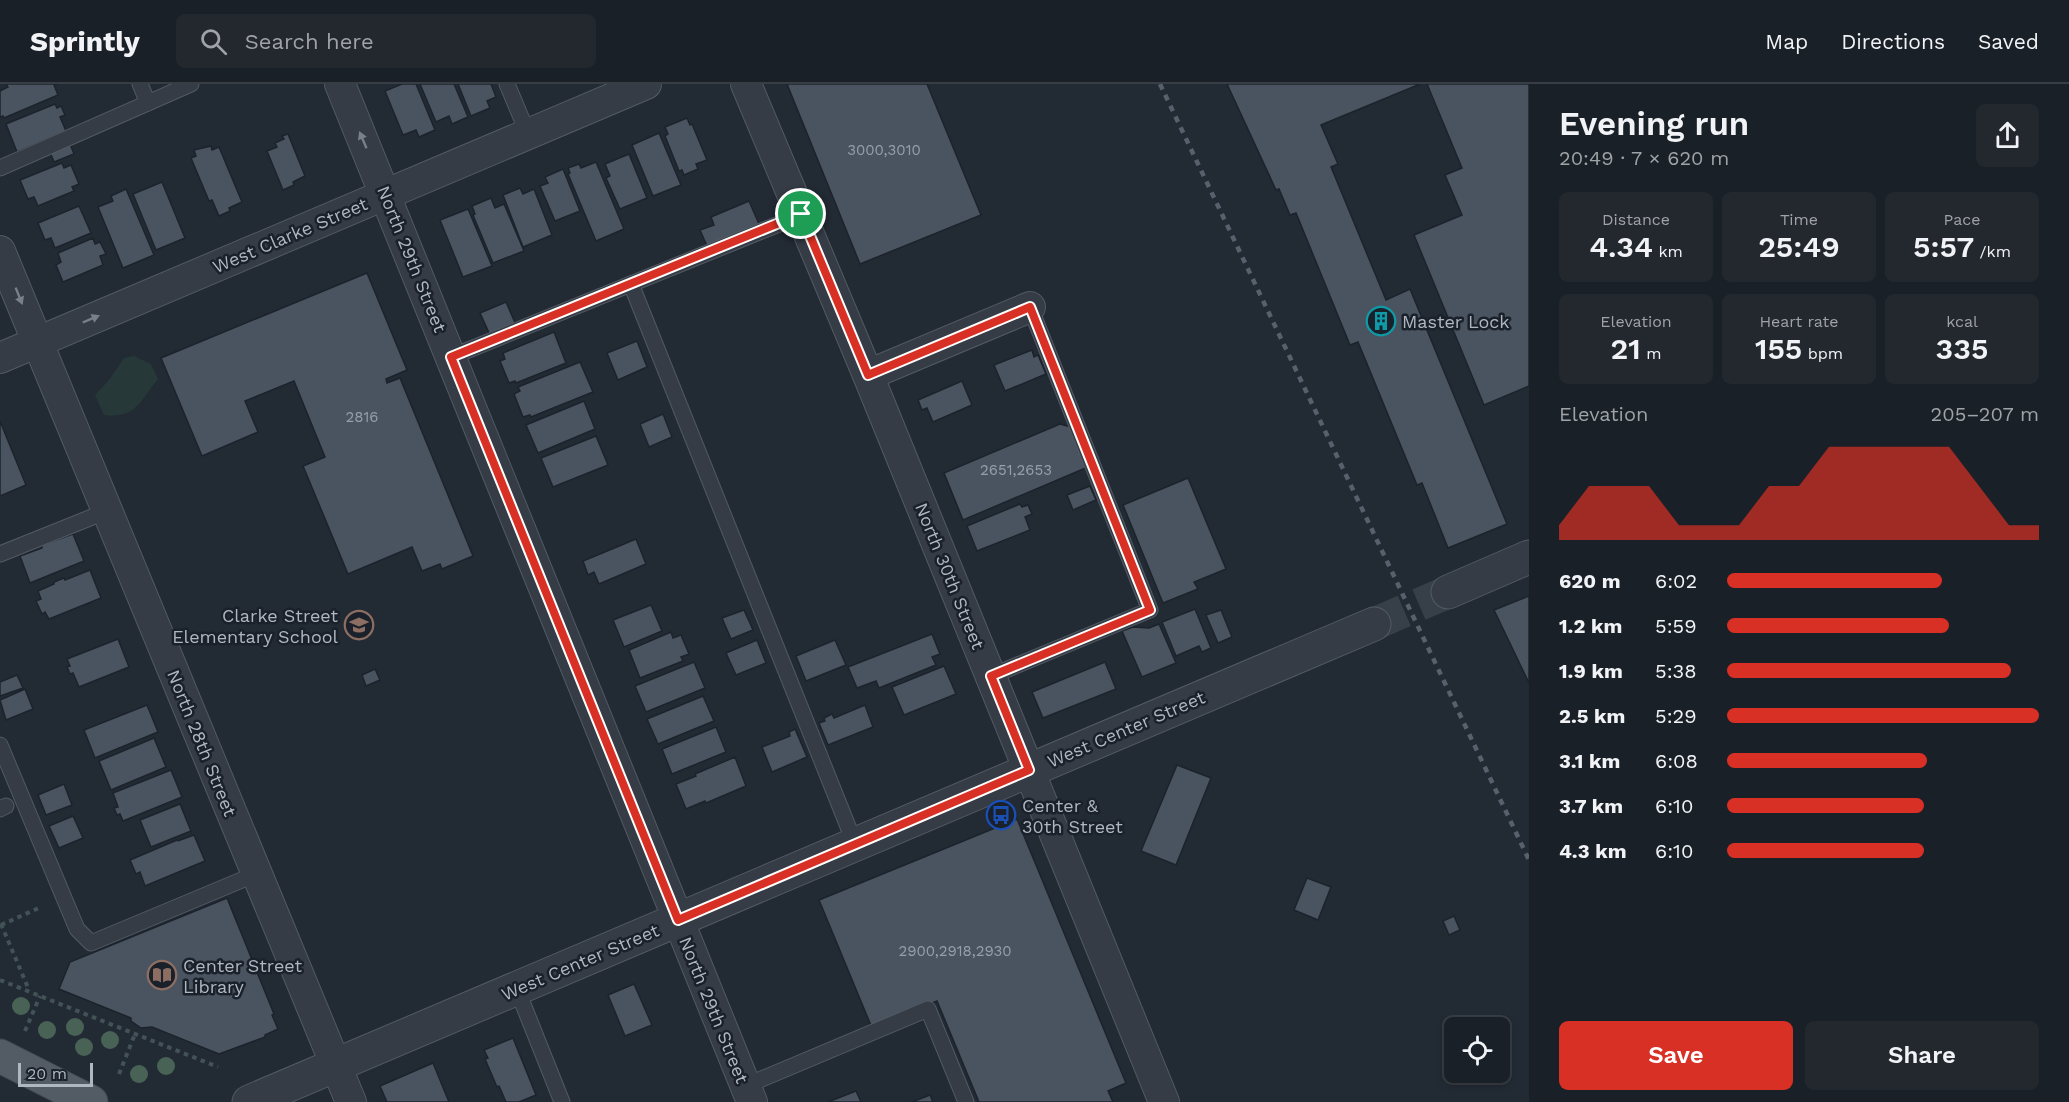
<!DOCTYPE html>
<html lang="en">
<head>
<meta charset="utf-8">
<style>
	:root { --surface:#1a2027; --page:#23282f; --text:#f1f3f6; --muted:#9fa3a7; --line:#383e44; --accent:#d93025 }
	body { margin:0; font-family:"Work Sans",sans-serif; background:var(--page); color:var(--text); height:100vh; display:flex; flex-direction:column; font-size:22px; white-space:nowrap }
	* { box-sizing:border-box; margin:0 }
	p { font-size:20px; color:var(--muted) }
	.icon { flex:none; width:33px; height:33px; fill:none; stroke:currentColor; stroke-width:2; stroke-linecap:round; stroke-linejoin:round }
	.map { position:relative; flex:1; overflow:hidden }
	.drawer { display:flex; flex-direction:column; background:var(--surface); width:540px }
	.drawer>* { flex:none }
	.tools { position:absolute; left:1444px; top:933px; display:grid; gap:12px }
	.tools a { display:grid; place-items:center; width:66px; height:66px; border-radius:9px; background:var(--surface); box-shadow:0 3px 9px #0003,0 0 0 2px var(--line); font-size:30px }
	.scale { position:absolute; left:18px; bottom:15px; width:75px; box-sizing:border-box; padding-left:6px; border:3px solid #afb7c2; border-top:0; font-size:16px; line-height:21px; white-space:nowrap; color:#afb7c2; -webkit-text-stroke:4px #1a212a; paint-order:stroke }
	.pin { position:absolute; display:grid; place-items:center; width:51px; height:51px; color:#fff; margin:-26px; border:3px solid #fff; border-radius:50%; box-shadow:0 2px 6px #0007 }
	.round { display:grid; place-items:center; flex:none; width:63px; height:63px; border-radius:9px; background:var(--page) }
	.overview { display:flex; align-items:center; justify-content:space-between; height:102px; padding:0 30px }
	h1 { font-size:33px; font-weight:600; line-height:45px }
	.metrics { display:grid; grid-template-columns:repeat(3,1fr); gap:9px; height:102px; padding:6px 30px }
	.metrics div { display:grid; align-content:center; border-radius:9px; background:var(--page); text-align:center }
	.metrics b { font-size:30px; font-weight:600 }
	.metrics small { font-size:16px; font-weight:400 }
	.metrics p { font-size:16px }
	.chart { height:168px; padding:12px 30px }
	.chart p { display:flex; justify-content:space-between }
	.chart svg { width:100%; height:108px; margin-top:6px; fill:var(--accent); opacity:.7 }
	.button { display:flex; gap:12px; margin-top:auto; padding:12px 30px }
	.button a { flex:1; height:69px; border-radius:9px; background:var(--accent); color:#fff; font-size:24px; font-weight:600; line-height:69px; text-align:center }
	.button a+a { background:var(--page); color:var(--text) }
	ul { padding:0 30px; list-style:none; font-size:20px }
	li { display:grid; grid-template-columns:96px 72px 1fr; align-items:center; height:45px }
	li i { height:15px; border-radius:8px; background:var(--accent) }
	header { display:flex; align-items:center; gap:36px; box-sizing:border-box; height:84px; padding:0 30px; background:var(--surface); border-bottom:2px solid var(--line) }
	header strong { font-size:28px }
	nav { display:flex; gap:33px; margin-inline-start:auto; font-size:21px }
	.search { width:420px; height:54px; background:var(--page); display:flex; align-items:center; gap:15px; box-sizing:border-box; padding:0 21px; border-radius:9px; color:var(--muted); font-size:22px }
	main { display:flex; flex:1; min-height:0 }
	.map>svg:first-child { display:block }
	.green { fill:#263837 }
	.building { fill:#4a5460; stroke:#1c232c; stroke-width:1.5 }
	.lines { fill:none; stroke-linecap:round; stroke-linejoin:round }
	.tertiary-tunnel { stroke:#373f49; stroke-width:33; stroke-dasharray:33 16; stroke-linecap:butt }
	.service-casing { stroke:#525a63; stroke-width:17 }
	.minor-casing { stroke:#525a63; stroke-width:32 }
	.tertiary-casing { stroke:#525a63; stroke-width:35 }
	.primary-casing { stroke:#3e454f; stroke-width:35 }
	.path { stroke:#435355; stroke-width:4; stroke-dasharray:4.5 4.5; stroke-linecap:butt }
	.service { stroke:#353c45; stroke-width:15 }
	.minor { stroke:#353c45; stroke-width:30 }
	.tertiary { stroke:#353c45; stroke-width:33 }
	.primary { stroke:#535b65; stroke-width:33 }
	.rail { stroke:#57606c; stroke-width:4.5; stroke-dasharray:6 6; stroke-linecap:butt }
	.tree { fill:#496256 }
	.oneway { fill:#78808a }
	.route-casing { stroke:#fff; stroke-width:12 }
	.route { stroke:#d93025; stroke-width:8 }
	.labels { text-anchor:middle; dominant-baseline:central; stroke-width:5; stroke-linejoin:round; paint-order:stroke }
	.number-label { font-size:15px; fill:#969eaa }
	.street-label { font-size:18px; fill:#afb7c2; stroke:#1a212a }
	.poi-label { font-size:18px; fill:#afb7c2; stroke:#1a212a; text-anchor:start }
</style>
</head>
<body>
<header>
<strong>Sprintly</strong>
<div class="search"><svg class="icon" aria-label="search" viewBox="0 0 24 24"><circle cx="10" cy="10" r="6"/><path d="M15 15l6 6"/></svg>Search here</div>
<nav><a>Map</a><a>Directions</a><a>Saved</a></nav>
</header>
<main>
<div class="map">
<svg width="1529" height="1018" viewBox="0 0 1529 1018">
	<rect width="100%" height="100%" fill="#222a34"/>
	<path class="green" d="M134,272L151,280L158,295C140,317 136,335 104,331L95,311L109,296L124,274Z"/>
	<g class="building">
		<polygon points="6,0 57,0 54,1 58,11 4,34 3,32 0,33 0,7 8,3"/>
		<polygon points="402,0 416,0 435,46 419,53 416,46 403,51 385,7"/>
		<polygon points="420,0 454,0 468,33 452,40 449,32 436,38"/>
		<polygon points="458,0 491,0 496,13 487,17 490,24 471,32"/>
		<polygon points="787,0 927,0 981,131 860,180"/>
		<polygon points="1227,0 1420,0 1321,41 1338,80 1331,83 1386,216 1410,205 1507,440 1448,464 1422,399 1417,401 1358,258 1350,261 1296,129 1290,131 1279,105 1276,106"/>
		<polygon points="1427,0 1529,0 1529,302 1484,321 1414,151 1462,131 1445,91 1462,84"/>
		<polygon points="55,20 57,24 61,22 65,31 60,33 66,47 17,68 6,40"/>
		<polygon points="687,34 690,41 692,40 707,76 696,80 698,85 684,91 682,86 679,87 665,52 668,50 665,43"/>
		<polygon points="659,49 681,101 653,112 632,61"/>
		<polygon points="288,50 305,92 293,98 294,101 283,106 267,67 277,63 275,59 284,55 282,52"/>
		<polygon points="70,60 74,70 54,78 50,68"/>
		<polygon points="211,62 212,66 219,63 242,118 229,124 230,127 219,132 212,116 209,117 191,74 196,72 194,66"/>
		<polygon points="629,70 647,114 620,125 606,94 610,92 605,80"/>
		<polygon points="596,78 624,145 596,157 568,90 570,89 568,84 579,80 581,84"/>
		<polygon points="62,79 64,84 71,81 79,100 72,103 74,107 38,122 34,113 28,115 20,96"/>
		<polygon points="563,85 580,127 555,137 540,102 548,99 545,93"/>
		<polygon points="162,98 185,154 156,166 133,110"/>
		<polygon points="520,104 523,110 534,105 552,151 523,163 503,111"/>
		<polygon points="126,105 154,171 123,184 98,123 113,117 111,112"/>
		<polygon points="491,114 495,124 504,120 524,167 493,179 473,131 475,130 472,122"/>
		<polygon points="749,117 759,140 707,162 700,146 714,141 711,133"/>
		<polygon points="79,122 91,149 55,164 51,154 45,156 38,139"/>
		<polygon points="468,125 492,182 463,193 440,136"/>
		<polygon points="93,154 95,160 100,158 106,170 100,172 103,181 63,198 56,181 61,178 58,169"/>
		<polygon points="367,189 407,286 386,295 387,299 400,294 473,472 442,485 440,480 422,487 412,463 348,490 303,382 325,373 294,297 245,317 258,348 202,372 161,274"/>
		<polygon points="506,218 516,241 490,251 480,229"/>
		<polygon points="554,248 566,279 516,299 515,297 509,299 500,277 505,275 503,269"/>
		<polygon points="637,257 647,283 618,296 607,269"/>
		<polygon points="1032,266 1034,273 1038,271 1046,290 1005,307 994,281"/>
		<polygon points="580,278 593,308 531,333 530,331 523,333 514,310 520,307 518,303"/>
		<polygon points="962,297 972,321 933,338 927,324 922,326 918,316"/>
		<polygon points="584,317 595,345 538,369 526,341"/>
		<polygon points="663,330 672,353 649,363 640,340"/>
		<polygon points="0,337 26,401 0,412"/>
		<polygon points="1060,340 1071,343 1088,383 963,436 944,389"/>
		<polygon points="596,352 608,381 553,403 541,374"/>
		<polygon points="1188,394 1226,485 1194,498 1198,505 1163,519 1123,421"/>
		<polygon points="1090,402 1096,416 1073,426 1067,411"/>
		<polygon points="1020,420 1022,423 1028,421 1032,430 1025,433 1030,446 977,467 967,442"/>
		<polygon points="73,450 84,477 30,499 20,472 42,464 42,461"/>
		<polygon points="636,455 646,480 599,500 594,488 588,491 583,477"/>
		<polygon points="90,486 101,514 49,535 45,528 42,530 36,517 41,515 38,507 54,500 54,498 64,494 65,496"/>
		<polygon points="1529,512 1529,599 1494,526"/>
		<polygon points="651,521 662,547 624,563 613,536"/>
		<polygon points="1195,525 1211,564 1202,568 1199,562 1176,572 1162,538"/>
		<polygon points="744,526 753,546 731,555 722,534"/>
		<polygon points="1221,526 1232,553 1218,559 1206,531"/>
		<polygon points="1159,540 1176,579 1142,593 1122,547 1133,543 1149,544"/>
		<polygon points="671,548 673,554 681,551 689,570 681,573 683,577 640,594 629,566"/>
		<polygon points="932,550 940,570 932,573 936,581 879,604 876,597 857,604 848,583"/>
		<polygon points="118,555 129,583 79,603 73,589 70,590 67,583 70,582 67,575"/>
		<polygon points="757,556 766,579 736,591 726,569"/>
		<polygon points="835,556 846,581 806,597 796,572"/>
		<polygon points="694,578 705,604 646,628 635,602"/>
		<polygon points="1105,578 1116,605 1043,634 1032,608"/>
		<polygon points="944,582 956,610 904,631 892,603"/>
		<polygon points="375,585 380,596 366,602 362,591"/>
		<polygon points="17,591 23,604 0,612 0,598"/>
		<polygon points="25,605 33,625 6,636 0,616"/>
		<polygon points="703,612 714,637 658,660 647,635"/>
		<polygon points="147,621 158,648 95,674 84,646"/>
		<polygon points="865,621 873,643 828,661 819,639 825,637 824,634 832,630 834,634"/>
		<polygon points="716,643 726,668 672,690 662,665"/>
		<polygon points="795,645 807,673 772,688 762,663 790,652 789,648"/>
		<polygon points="154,654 166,683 111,706 99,677"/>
		<polygon points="735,673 746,702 706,719 705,717 686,725 676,700 696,692 695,690"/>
		<polygon points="1177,681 1211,694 1176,781 1141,767"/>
		<polygon points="171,686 182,713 123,737 120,730 117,731 114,724 118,723 113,709"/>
		<polygon points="64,700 72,721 46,731 38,711"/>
		<polygon points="180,720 191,747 151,763 140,736"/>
		<polygon points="73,732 83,754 59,764 49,742"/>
		<polygon points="1017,735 1126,999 1108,1007 1113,1018 979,1018 937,917 872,944 819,816"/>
		<polygon points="194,751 205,777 145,802 140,788 136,790 130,776 177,756 178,757"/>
		<polygon points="1307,794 1331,803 1318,836 1294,826"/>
		<polygon points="227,814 274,930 272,931 278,945 265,951 265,953 219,970 152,943 141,944 131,937 131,934 59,905 70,878"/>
		<polygon points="1454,832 1460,846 1449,851 1443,837"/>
		<polygon points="634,900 652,941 625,952 608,911"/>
		<polygon points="513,954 536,1011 519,1018 506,1018 499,1002 497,1003 485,975 488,974 484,966"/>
		<polygon points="433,979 449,1018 387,1018 380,1002"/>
		<polygon points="856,1007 861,1018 828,1018"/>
		<polygon points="930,1011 933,1018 912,1018"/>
	</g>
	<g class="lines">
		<polyline class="tertiary-tunnel" points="1374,540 1448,508"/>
		<g class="service-casing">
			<g id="service">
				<polyline points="140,0 148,19"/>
				<polyline points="507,0 528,50"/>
				<polyline points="0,84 191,0"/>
				<polyline points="631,200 855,760"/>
				<polyline points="451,273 801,131"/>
				<polyline points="0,470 107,427"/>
				<polyline points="991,592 1150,526 1030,223"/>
				<polyline points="0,661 77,845 91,859 256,790"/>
				<polyline points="0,725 6,722"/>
				<polyline points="517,905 562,1018"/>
				<polyline points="745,1002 928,925 966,1018"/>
			</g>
		</g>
		<g class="minor-casing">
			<g id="minor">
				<polyline points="340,0 752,1018"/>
				<polyline points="746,0 868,291 1164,1018"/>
				<polyline points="0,167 351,1018"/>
				<polyline points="0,274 646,0"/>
				<polyline points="868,291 1030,223"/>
			</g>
		</g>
		<g class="tertiary-casing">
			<g id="tertiary">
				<polyline points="1448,508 1529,473"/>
				<polyline points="249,1018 1374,540"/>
			</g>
		</g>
		<g class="primary-casing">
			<polyline id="primary" points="0,972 91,1018"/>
		</g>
		<g class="path">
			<polyline points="1,840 29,906"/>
			<polyline points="1,841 41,823"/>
			<polyline points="0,896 218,983"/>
			<polyline points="25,947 40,912"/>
			<polyline points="119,990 135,950"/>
		</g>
		<use href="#service" class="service"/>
		<use href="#minor" class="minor"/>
		<use href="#tertiary" class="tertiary"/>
		<use href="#primary" class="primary"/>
		<polyline class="rail" points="1160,0 1529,776"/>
	</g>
	<g class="tree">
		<circle cx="21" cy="922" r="9"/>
		<circle cx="75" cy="943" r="9"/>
		<circle cx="47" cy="946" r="9"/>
		<circle cx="110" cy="956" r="9"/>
		<circle cx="84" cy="963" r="9"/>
		<circle cx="166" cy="982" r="9"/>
		<circle cx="139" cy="990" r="9"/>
	</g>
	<defs><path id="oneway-solid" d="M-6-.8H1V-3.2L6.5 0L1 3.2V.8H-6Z" transform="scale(1.5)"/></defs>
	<g class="oneway">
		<use href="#oneway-solid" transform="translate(363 56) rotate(-113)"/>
		<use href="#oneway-solid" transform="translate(19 212) rotate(68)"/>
		<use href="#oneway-solid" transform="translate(91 235) rotate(-23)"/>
	</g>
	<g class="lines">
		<g class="route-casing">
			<polygon id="route" points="801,130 868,291 1030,223 1150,526 991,592 1029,686 678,836 451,273"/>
		</g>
		<use href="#route" class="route"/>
	</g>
	<defs>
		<g id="building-ring" transform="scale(1.5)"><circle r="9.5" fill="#1a212a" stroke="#0f9aa8" stroke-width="1.5"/><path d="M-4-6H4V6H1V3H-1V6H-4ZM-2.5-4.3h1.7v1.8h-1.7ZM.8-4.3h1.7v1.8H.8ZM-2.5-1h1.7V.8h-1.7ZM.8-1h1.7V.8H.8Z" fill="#0f9aa8"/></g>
		<g id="school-ring" transform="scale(1.5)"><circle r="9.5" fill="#1a212a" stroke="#8d6e63" stroke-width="1.5"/><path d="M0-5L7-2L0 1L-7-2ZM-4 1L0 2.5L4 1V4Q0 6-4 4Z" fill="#8d6e63"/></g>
		<g id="bus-ring" transform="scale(1.5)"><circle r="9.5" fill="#1a212a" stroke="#1a4fb4" stroke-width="1.5"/><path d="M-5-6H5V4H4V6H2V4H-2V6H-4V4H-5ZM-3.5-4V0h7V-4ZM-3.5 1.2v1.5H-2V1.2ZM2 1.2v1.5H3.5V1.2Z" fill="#1a4fb4"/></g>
		<g id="library-ring" transform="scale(1.5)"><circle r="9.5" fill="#1a212a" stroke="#8d6e63" stroke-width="1.5"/><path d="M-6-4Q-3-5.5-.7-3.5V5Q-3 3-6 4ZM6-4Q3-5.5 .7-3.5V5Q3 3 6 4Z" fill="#8d6e63"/></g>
	</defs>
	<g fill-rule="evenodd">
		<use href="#building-ring" x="1381" y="237"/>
		<use href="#school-ring" x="359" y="541"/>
		<use href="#bus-ring" x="1001" y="731"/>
		<use href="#library-ring" x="162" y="891"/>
	</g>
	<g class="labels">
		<g class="number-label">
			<text x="884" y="66">3000,3010</text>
			<text x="362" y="333">2816</text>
			<text x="1016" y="386">2651,2653</text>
			<text x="955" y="867">2900,2918,2930</text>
		</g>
		<g class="street-label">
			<text transform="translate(290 151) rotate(-23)">West Clarke Street</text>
			<text transform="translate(412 175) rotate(68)">North 29th Street</text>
			<text transform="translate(950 492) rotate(68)">North 30th Street</text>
			<text transform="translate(1126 645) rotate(-23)">West Center Street</text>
			<text transform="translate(202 659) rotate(68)">North 28th Street</text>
			<text transform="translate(580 878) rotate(-23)">West Center Street</text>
			<text transform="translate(714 926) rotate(68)">North 29th Street</text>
		</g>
		<g class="poi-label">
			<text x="1402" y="237">Master Lock</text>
			<text x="338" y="531" text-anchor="end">Clarke Street<tspan x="338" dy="21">Elementary School</tspan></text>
			<text x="1022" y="721">Center &amp;<tspan x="1022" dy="21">30th Street</tspan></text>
			<text x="183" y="881">Center Street<tspan x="183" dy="21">Library</tspan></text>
		</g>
	</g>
</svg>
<div class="tools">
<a><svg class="icon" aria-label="locate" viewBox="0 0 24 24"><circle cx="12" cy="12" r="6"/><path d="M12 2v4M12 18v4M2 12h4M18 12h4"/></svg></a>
</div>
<div class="scale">20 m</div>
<div class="pin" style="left:801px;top:130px;background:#1e9e55"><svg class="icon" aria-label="arrive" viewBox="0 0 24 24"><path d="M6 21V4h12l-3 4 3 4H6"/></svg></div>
</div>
<section class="drawer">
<div class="overview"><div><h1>Evening run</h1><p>20:49 · 7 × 620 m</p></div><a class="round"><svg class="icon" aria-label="share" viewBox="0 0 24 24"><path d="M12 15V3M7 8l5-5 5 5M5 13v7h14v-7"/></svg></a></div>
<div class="metrics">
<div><p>Distance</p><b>4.34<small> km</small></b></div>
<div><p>Time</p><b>25:49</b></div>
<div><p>Pace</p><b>5:57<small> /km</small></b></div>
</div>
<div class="metrics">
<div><p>Elevation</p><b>21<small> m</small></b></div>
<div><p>Heart rate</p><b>155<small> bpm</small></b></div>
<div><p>kcal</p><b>335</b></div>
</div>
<div class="chart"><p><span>Elevation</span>205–207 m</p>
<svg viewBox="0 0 160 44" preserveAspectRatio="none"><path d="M0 44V38L10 22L20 22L30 22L40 38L50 38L60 38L70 22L80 22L90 6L100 6L110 6L120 6L130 6L140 22L150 38L160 38V44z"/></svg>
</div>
<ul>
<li><b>620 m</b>6:02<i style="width:69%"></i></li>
<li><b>1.2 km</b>5:59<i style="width:71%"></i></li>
<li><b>1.9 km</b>5:38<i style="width:91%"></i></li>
<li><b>2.5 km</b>5:29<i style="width:100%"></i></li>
<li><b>3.1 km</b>6:08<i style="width:64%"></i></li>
<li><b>3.7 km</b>6:10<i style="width:63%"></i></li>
<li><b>4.3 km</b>6:10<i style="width:63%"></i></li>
</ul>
<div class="button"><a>Save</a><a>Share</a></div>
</section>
</main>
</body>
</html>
